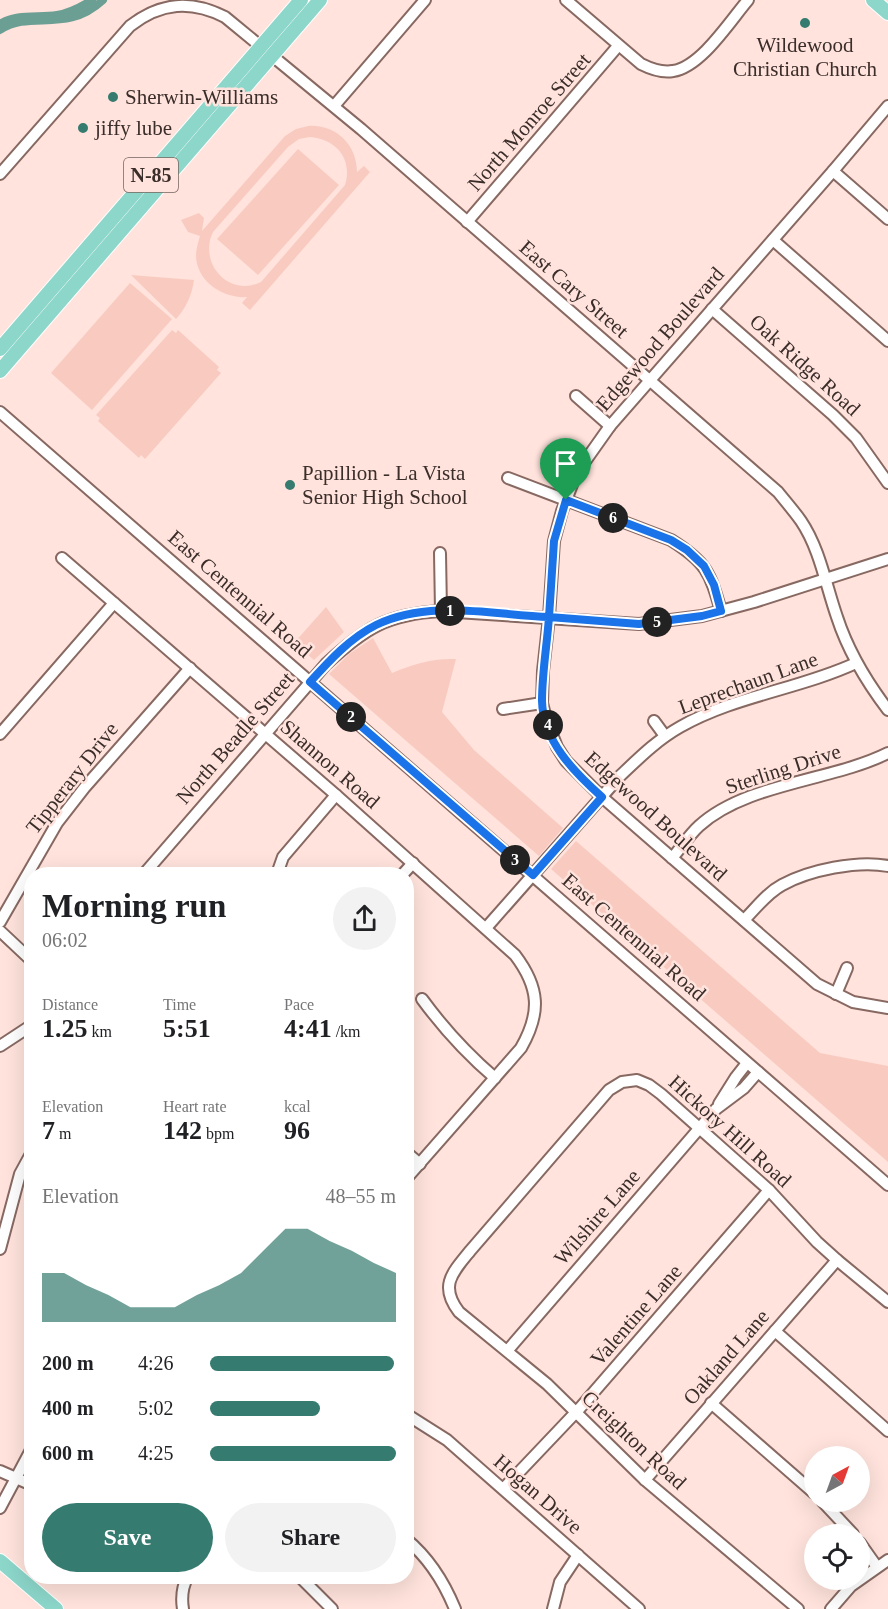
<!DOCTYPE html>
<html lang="en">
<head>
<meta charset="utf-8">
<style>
	:root { --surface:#fff; --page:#f2f2f2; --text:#202124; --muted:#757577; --accent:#367b6f }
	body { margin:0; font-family:Georgia,serif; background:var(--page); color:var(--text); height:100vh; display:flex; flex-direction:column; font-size:22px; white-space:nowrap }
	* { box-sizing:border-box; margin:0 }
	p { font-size:20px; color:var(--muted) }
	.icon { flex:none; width:33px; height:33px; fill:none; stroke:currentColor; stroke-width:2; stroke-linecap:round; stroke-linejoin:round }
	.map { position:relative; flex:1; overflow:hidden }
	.panel { position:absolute; left:24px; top:867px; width:390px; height:717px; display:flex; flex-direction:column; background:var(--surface); border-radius:24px; box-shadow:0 6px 24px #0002 }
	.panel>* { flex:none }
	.needle { width:39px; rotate:41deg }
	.controls { position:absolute; left:804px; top:1446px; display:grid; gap:12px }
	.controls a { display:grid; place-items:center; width:66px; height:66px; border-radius:50%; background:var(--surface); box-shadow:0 6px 24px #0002; font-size:30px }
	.pin { position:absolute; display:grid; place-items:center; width:51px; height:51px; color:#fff; margin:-62px -26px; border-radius:50% 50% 50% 0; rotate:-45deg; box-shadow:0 0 6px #0007 }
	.pin .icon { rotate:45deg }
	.km { position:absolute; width:30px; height:30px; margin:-15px; border-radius:50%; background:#222; color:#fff; font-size:16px; line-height:30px; text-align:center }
	.round { display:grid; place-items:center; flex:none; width:63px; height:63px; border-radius:32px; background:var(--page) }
	.head { display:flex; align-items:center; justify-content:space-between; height:102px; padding:0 18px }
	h1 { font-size:33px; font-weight:600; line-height:45px }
	.stats { display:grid; grid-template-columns:repeat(3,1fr); gap:9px; height:102px; padding:6px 18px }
	.stats div { display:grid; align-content:center }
	.stats b { font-size:26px; font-weight:600 }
	.stats small { font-size:16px; font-weight:400 }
	.stats p { font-size:16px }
	.chart { height:168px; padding:12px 18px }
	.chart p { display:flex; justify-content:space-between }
	.chart svg { width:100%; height:108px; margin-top:6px; fill:var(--accent); opacity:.7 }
	.action { display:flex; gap:12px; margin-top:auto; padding:12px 18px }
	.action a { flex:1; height:69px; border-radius:36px; background:var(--accent); color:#fff; font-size:24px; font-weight:600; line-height:69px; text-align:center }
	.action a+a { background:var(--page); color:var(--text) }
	ul { padding:0 18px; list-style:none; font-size:20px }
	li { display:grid; grid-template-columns:96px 72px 1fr; align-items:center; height:45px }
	li i { height:15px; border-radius:8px; background:var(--accent) }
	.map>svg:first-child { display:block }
	.green { fill:#f9cbc0; fill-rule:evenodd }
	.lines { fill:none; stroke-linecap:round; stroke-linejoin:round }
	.canal { stroke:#6b9f94; stroke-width:8 }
	.minor-casing { stroke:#876962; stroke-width:14 }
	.major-casing { stroke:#fff; stroke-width:16 }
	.minor { stroke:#fff; stroke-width:10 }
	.major { stroke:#8cd6ca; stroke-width:14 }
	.route-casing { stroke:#fff; stroke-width:12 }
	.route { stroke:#1a73e8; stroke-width:8 }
	.poi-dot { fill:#367b6f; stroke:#ffe3dc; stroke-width:2 }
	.labels { text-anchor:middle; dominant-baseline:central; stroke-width:5; stroke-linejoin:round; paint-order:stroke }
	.shield { fill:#ffe3dc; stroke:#75645f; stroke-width:1.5 }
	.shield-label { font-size:20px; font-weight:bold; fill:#3a2d2a }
	.poi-label { font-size:21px; fill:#3a2d2a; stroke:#ffe3dc; text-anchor:start }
	.street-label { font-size:21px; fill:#3a2d2a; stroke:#ffe3dc }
</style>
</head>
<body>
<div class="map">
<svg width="888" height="1609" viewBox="0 0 888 1609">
	<rect width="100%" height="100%" fill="#ffe3dc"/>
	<g class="green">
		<path d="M308,126C335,124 357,144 357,172L364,166L370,172L250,310L242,303L247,297C223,299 196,281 196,255C196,249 198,243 200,236L188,232L181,220L199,213L204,218L202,231L285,136L296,129ZM310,137C336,139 353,159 345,185L261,282C229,298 198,263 213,232L288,147L299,139Z"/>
		<polygon points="298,149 339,185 258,275 217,239"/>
		<path d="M131,275L194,280C192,295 186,308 176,319Z"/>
		<polygon points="130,283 172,319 92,410 51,373"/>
		<polygon points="172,330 176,333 178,330 219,367 217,370 221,373 145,459 141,455 139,458 98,421 100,418 96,415"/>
		<polygon points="326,607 344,632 314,660 294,643"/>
		<path d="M373,638L392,673C413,664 433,658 456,659L442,712L474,750L563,828L539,856L329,674L349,654Z"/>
		<polygon points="576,841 820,1053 888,1066 888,1162 551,869"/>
	</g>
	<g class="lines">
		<g class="canal">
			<path d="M0,24C17,13 38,18 57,15C69,13 81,7 92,0"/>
			<path d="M0,30C32,9 65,35 103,0"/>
		</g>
		<g class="minor-casing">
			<g id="minor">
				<path d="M566,0L641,64C651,69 662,73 673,71C701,67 730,21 748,0"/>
				<polyline points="334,106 425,0"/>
				<polyline points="888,106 833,171 610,426 576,474 562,511 554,541 549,617 543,671 542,703 546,719 557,747 566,761 602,797 817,984 853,1002 888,1008"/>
				<polyline points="833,171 888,219"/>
				<path d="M0,174L130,26C161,2 191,0 225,17L361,129L778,492C786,502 794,511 801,521C820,549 826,586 837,617C848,651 866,681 888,710"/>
				<polyline points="467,222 618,46"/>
				<polyline points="773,240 888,341"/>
				<polyline points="712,309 833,415 856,438 888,483"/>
				<polyline points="576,396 610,426"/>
				<polyline points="0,412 888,1185"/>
				<path d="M508,478L671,540C706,562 710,572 721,611"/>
				<polyline points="440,553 441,611"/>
				<path d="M62,558L336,795L515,955C540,988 541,1013 521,1048L406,1179"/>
				<polyline points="503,709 542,703"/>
				<polyline points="654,721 665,736"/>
				<polyline points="0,734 114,603"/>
				<path d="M672,858C681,848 689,835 699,826C746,783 832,781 888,753"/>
				<path d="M144,874L326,664C365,628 387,614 441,611L639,624L702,616L754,602L888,559"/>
				<polyline points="277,874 283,857 336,795"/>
				<polyline points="403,874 413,863"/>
				<path d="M744,920C756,908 767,893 782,885C809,870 858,860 888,866"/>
				<polyline points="0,922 57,823 85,787 190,668"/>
				<path d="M486,928L620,776C639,758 657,740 680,727C734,696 800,689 856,663"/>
				<polyline points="0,931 32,961"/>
				<polyline points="836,994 847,968"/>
				<path d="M422,999C444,1029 467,1054 495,1078"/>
				<polyline points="0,1046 32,1025"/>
				<polyline points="719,1104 736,1077 747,1063"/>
				<polyline points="406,1152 420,1164"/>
				<polyline points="0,1249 20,1174 32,1152"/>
				<polyline points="775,1331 888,1431"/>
				<polyline points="508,1350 716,1109 744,1088 758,1072"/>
				<polyline points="711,1403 814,1493"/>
				<polyline points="406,1414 447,1440 639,1609"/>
				<polyline points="0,1471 32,1485"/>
				<polyline points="645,1480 837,1260"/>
				<polyline points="504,1488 580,1408 769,1190"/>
				<polyline points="823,1502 853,1534"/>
				<polyline points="0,1508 32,1448"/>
				<path d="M406,1539C429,1558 444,1582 455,1609"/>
				<polyline points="860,1543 877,1567"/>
				<polyline points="299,1576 332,1609"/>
				<path d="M183,1609C181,1597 182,1587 188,1576"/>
				<polyline points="553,1609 560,1582 578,1555"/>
				<path d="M798,1609L645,1480L547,1384L459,1312C439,1286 452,1273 470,1251L609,1090L622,1082L637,1080L649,1085L661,1094L769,1190L817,1242L837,1260L888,1302"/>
				<polyline points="831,1609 851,1586 888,1560"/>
			</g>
		</g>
		<g class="major-casing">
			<g id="major">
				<polyline points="873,0 888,13"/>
				<polyline points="0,349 301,0"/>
				<polyline points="0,371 320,0"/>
				<polyline points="0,1561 56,1609"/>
			</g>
		</g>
		<use href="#minor" class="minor"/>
		<use href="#major" class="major"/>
	</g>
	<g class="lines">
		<g class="route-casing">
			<path id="route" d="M566,500L554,541L549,617C493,615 429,599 376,625C350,638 329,661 310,682L533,875L602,797C574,772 543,741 542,701C542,673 547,645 549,617L639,624L702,616L721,611L714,585L704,566L687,550L671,540L566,500"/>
		</g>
		<use href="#route" class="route"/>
	</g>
	<g class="poi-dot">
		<circle cx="805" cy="23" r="6"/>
		<circle cx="113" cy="97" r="6"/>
		<circle cx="83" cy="128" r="6"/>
		<circle cx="290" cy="485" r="6"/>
	</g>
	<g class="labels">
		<rect class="shield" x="124" y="158" width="54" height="34" rx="4.5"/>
		<g class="shield-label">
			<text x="151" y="175">N-85</text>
		</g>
		<g class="poi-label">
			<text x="805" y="45" text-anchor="middle">Wildewood<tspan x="805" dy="24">Christian Church</tspan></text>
			<text x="125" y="97">Sherwin-Williams</text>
			<text x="95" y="128">jiffy lube</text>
			<text x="302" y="473">Papillion - La Vista<tspan x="302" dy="24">Senior High School</tspan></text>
		</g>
		<g class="street-label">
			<text transform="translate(529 122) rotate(-49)">North Monroe Street</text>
			<text transform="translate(574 289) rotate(41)">East Cary Street</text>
			<text transform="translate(660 339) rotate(-49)">Edgewood Boulevard</text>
			<text transform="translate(805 365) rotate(42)">Oak Ridge Road</text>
			<text transform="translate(240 594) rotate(41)">East Centennial Road</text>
			<text transform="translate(748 683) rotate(-20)">Leprechaun Lane</text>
			<text transform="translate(235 738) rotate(-49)">North Beadle Street</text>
			<text transform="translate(330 764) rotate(41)">Shannon Road</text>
			<text transform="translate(783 769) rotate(-18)">Sterling Drive</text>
			<text transform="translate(72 778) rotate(-52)">Tipperary Drive</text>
			<text transform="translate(656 816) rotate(42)">Edgewood Boulevard</text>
			<text transform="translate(634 937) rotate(41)">East Centennial Road</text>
			<text transform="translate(730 1131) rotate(42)">Hickory Hill Road</text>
			<text transform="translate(597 1217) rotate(-49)">Wilshire Lane</text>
			<text transform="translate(636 1315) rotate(-49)">Valentine Lane</text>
			<text transform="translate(726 1357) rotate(-49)">Oakland Lane</text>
			<text transform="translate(634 1440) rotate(43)">Creighton Road</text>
			<text transform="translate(538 1494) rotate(41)">Hogan Drive</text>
		</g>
	</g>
</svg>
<div class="controls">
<a><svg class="needle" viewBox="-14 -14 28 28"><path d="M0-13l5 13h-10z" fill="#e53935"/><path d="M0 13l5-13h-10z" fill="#757577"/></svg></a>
<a><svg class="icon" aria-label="locate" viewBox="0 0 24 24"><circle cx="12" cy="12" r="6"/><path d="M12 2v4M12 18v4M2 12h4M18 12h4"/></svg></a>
</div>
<div class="pin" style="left:566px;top:500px;background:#1e9e55"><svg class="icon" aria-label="arrive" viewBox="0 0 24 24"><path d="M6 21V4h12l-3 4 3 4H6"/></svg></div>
<b class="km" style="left:450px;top:611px">1</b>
<b class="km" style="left:351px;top:717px">2</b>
<b class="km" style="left:515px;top:860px">3</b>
<b class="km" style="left:548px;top:725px">4</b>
<b class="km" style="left:657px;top:622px">5</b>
<b class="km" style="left:613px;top:518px">6</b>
<section class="panel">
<div class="head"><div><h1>Morning run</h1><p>06:02</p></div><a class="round"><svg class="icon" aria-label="share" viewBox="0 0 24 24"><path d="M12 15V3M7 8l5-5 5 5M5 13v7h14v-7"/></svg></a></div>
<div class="stats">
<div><p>Distance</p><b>1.25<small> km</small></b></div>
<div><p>Time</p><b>5:51</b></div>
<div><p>Pace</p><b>4:41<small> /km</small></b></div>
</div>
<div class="stats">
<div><p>Elevation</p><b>7<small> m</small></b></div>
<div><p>Heart rate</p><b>142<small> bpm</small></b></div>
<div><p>kcal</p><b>96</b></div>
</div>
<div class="chart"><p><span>Elevation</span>48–55 m</p>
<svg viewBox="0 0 160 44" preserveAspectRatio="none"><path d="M0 44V24L10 24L20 29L30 33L40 38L50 38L60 38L70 33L80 29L90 24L100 15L110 6L120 6L130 11L140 15L150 20L160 24V44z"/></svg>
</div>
<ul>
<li><b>200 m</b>4:26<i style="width:99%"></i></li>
<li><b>400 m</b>5:02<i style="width:59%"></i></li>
<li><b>600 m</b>4:25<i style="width:100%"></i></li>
</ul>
<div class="action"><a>Save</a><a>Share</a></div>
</section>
</div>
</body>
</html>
